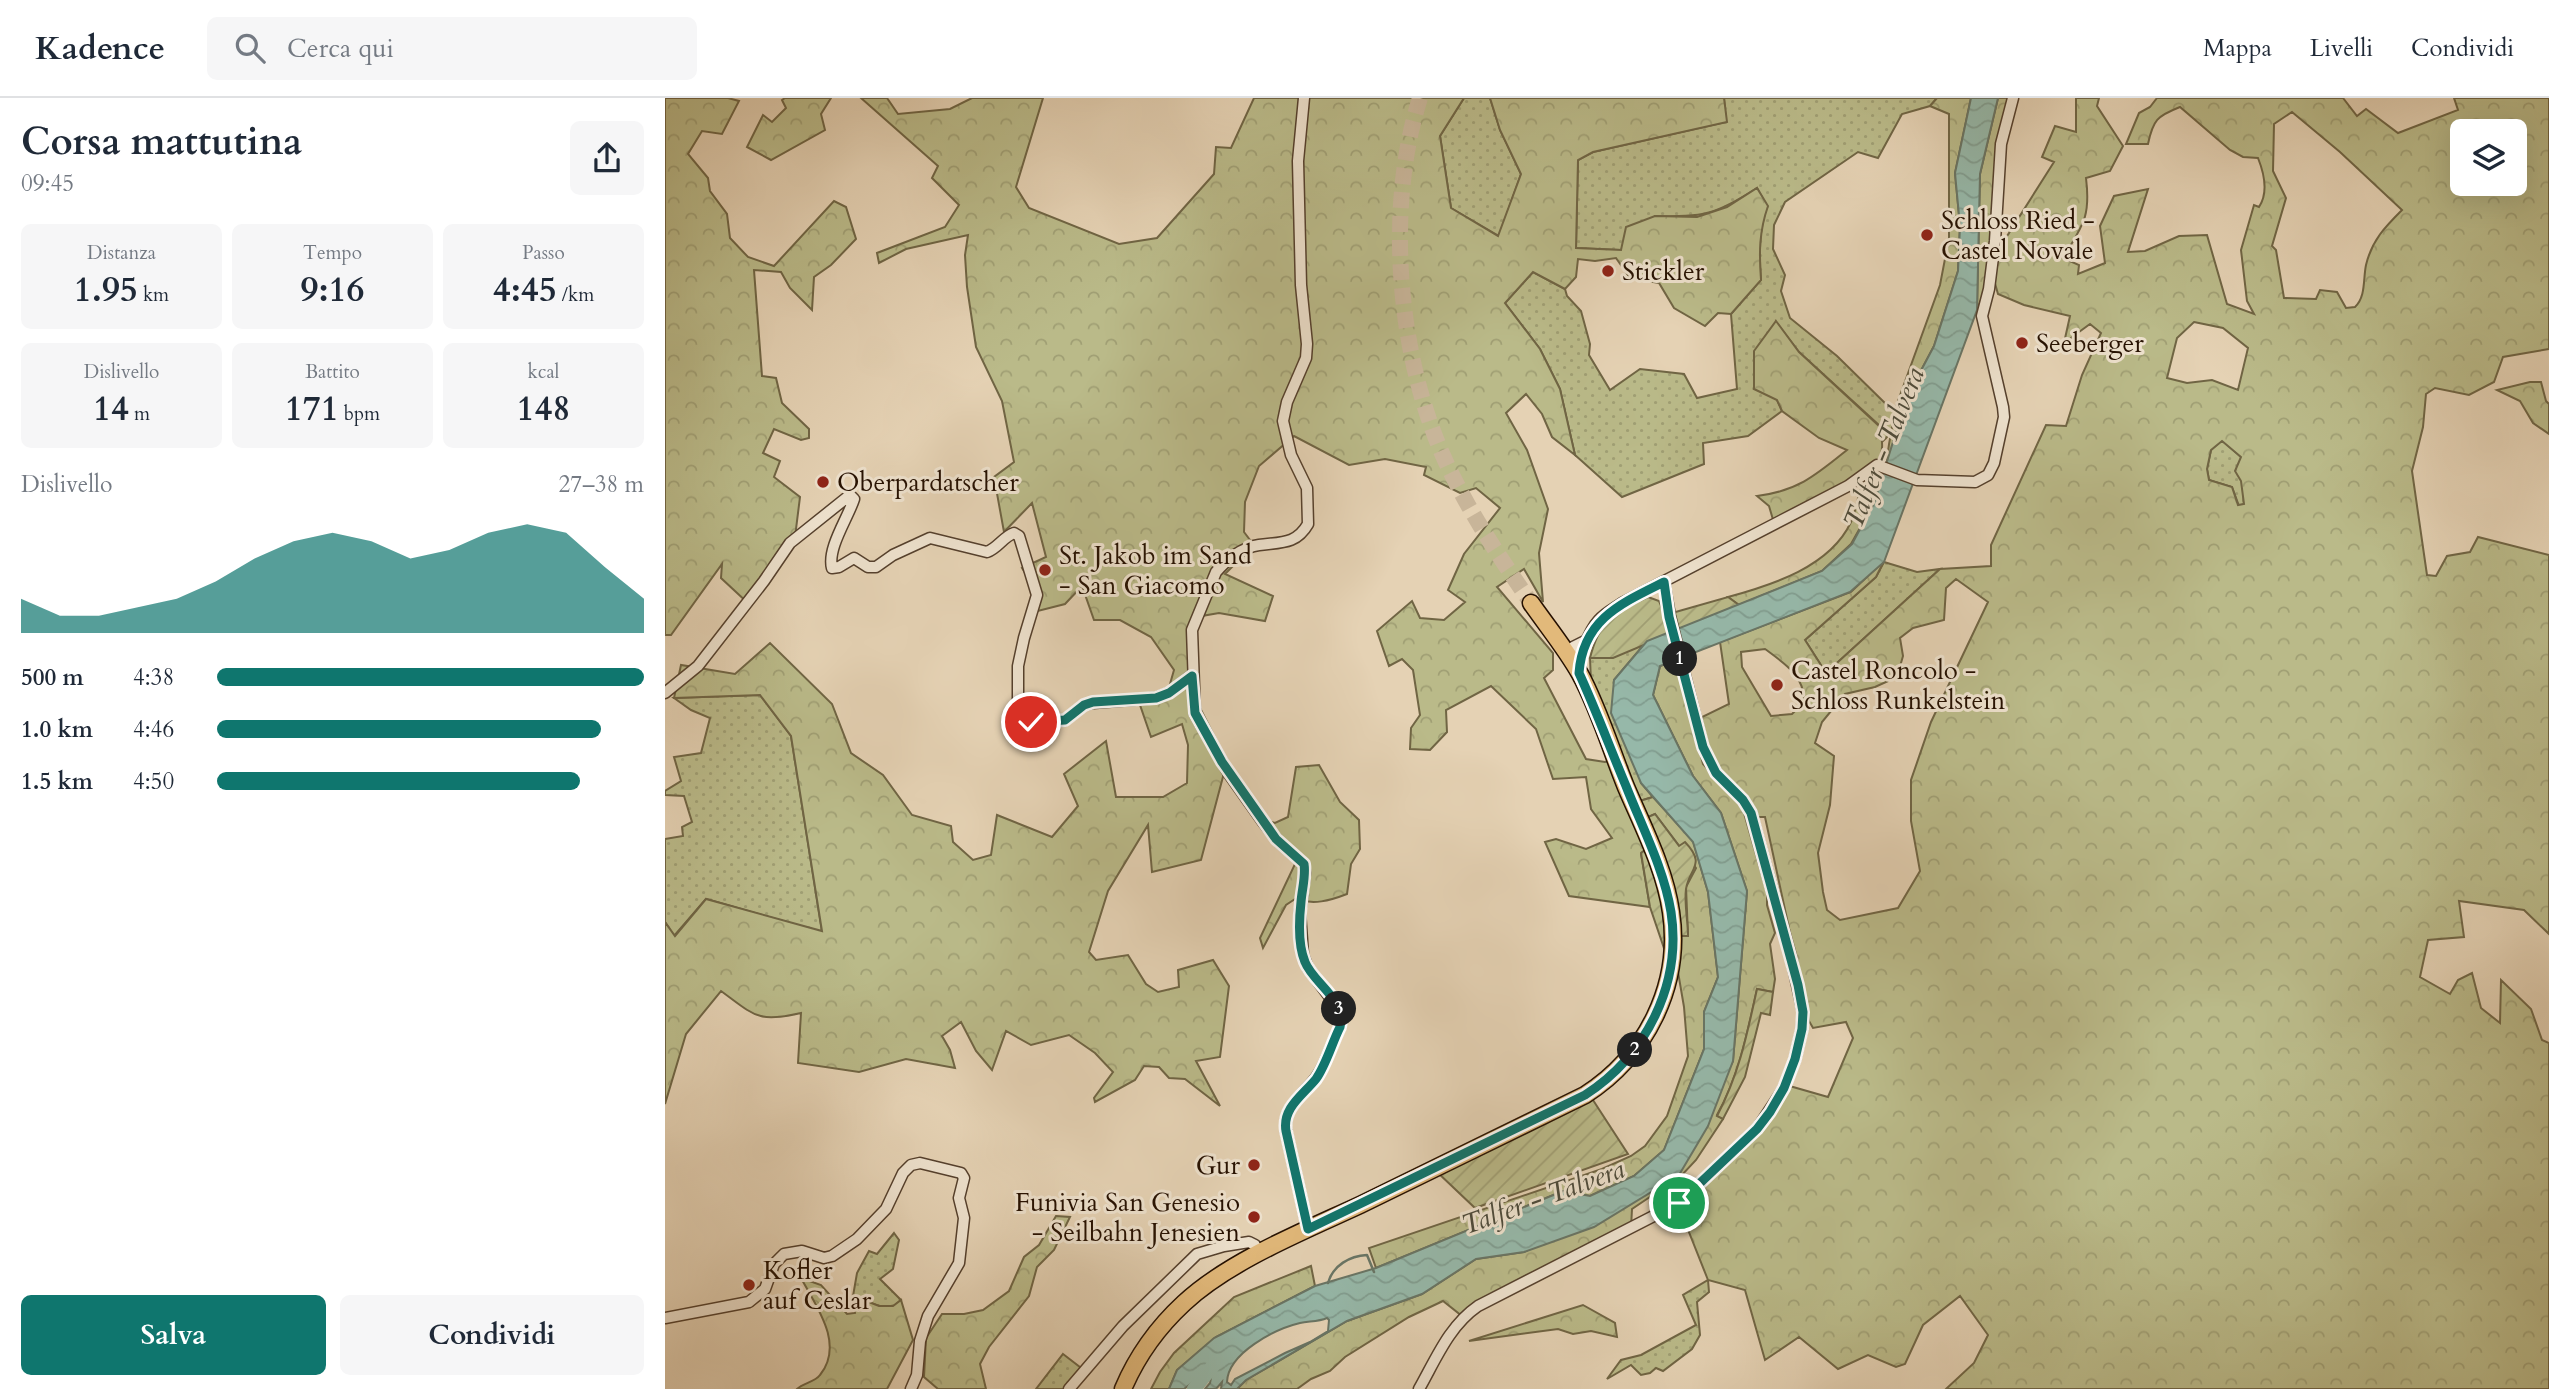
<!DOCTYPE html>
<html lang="it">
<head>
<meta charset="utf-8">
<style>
	:root { --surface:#fff; --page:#f6f6f7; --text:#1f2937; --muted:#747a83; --line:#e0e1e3; --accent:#0f766e }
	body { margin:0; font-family:Cardo,serif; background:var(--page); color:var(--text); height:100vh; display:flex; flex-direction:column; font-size:26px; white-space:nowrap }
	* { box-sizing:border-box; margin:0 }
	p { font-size:23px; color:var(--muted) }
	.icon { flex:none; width:38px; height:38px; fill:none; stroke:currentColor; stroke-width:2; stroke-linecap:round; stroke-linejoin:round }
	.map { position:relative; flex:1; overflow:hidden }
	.sheet { display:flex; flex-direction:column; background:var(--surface); width:665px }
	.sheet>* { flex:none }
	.tools { position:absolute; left:1785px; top:21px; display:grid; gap:14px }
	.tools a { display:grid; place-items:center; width:77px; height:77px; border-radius:10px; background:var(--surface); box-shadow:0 7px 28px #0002; font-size:35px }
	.pin { position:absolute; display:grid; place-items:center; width:60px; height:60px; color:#fff; margin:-30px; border:4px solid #fff; border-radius:50%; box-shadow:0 2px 7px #0007 }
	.km { position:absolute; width:35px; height:35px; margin:-18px; border-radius:50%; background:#222; color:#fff; font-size:19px; line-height:35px; text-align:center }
	.round { display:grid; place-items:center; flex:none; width:74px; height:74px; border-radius:10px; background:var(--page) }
	.summary { display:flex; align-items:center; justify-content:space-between; height:119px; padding:0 21px }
	h1 { font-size:38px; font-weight:800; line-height:52px }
	.stats { display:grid; grid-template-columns:repeat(3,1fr); gap:10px; height:119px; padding:7px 21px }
	.stats div { display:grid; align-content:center; border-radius:10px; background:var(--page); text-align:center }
	.stats b { font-size:35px; font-weight:800 }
	.stats small { font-size:19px; font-weight:400 }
	.stats p { font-size:19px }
	.chart { height:196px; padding:14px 21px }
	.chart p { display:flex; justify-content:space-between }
	.chart svg { width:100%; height:126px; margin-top:7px; fill:var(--accent); opacity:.7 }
	.action { display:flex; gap:14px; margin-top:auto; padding:14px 21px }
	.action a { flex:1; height:80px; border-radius:10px; background:var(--accent); color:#fff; font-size:28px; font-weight:800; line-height:80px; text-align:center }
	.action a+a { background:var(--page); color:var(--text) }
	ul { padding:0 21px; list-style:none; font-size:23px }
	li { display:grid; grid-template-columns:112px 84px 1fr; align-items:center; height:52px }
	li i { height:18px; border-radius:9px; background:var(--accent) }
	header { display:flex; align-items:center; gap:42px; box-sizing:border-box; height:98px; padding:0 35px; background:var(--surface); border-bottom:2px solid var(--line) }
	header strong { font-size:33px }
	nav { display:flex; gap:38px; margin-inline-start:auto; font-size:24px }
	.search { width:490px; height:63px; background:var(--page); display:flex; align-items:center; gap:18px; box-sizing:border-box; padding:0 24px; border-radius:10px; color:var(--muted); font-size:26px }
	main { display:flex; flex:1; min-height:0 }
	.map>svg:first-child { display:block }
	.grass { fill:url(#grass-dots); stroke:#706544; stroke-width:2 }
	.forest { fill:url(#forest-crowns); stroke:#706544; stroke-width:2; fill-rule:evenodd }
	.garden { fill:url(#garden-furrows); stroke:#706544; stroke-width:2 }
	.water { fill:url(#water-waves); stroke:#697565; stroke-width:2; fill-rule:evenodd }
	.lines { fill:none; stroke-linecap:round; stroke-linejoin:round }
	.stream { stroke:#697565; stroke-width:2.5 }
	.river { stroke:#96b8a9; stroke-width:14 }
	.primary-tunnel { stroke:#c8b599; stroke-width:16; stroke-dasharray:16 8; stroke-linecap:butt }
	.street-casing { stroke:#55402d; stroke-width:13 }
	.primary-casing { stroke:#251000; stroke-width:19 }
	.street { stroke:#eee2ce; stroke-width:10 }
	.primary { stroke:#e2b97a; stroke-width:16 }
	.route-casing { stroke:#fff; stroke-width:14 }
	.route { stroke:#0f766e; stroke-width:9 }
	.poi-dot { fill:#8f2418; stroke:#eee2ce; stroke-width:2.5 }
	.labels { text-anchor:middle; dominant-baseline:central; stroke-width:6; stroke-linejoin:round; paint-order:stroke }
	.poi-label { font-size:26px; fill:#251000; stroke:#eee2ce; text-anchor:start }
	.water-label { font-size:28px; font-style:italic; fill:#4d4b3b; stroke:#eee2ce }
</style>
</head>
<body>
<header>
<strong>Kadence</strong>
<div class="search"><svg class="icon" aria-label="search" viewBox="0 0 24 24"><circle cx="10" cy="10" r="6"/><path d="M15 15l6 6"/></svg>Cerca qui</div>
<nav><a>Mappa</a><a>Livelli</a><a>Condividi</a></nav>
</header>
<main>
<section class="sheet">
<div class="summary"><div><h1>Corsa mattutina</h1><p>09:45</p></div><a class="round"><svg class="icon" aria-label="share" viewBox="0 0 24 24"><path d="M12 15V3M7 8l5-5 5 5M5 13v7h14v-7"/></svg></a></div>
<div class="stats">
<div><p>Distanza</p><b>1.95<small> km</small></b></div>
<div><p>Tempo</p><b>9:16</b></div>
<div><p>Passo</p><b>4:45<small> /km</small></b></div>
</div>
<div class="stats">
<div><p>Dislivello</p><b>14<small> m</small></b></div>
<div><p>Battito</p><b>171<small> bpm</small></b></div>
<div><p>kcal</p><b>148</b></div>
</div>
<div class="chart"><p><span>Dislivello</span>27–38 m</p>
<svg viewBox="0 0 160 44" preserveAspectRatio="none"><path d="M0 44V32L10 38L20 38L30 35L40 32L50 26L60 18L70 12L80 9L90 12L100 18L110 15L120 9L130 6L140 9L150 21L160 32V44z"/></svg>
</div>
<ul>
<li><b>500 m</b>4:38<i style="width:100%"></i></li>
<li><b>1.0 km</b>4:46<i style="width:90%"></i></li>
<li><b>1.5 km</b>4:50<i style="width:85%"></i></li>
</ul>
<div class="action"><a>Salva</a><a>Condividi</a></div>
</section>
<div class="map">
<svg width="1884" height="1291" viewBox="0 0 1884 1291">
	<defs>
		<pattern id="grass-dots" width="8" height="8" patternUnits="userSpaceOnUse" patternTransform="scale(1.75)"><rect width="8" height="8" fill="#baba89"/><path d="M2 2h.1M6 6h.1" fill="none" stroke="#a09f74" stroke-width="1.8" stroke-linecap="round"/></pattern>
		<pattern id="forest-crowns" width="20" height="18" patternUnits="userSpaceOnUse" patternTransform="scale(1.75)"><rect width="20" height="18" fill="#baba89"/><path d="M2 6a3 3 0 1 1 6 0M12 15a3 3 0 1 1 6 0" fill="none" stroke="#a09f74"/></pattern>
		<pattern id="garden-furrows" width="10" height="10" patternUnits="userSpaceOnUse" patternTransform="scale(1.75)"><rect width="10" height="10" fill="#baba89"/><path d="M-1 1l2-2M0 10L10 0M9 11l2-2" fill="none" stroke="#a09f74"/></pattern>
		<pattern id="water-waves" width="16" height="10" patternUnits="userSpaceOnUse" patternTransform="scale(1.75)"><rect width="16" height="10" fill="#96b8a9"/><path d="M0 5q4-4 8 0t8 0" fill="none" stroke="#819d90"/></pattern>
	</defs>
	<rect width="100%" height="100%" fill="#e5d2b4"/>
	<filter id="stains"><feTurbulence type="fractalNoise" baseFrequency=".00286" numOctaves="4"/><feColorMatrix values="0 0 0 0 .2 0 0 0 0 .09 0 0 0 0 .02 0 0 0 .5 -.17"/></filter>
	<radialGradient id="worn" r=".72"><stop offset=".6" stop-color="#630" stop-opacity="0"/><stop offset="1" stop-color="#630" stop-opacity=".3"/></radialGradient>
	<g class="grass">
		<polygon points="799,0 825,0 835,32 856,76 834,138 786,110 775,38"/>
		<path d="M1059,0H1272L1265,8L1237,16L1213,60L1193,54L1120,104L1109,127L1108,151L1120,177L1116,193L1125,220L1172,258L1229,314C1228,326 1228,335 1218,343L1214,327L1134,254L1111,224L1112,302L1117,313L1083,338L1038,345L1039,366L957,399L910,357L895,291L875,251L840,205L868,174L900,191L902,198L916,213L925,246L924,257L945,292L975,271L1019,276L1032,300L1072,291L1066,216L1096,182C1094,155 1094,133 1102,108L1092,90C1050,117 1039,119 990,118L956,152L911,150L913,62L928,54L1061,24Z"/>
		<polygon points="1557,342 1576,359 1579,406 1574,408 1567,389 1544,382 1542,371 1546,352"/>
		<polygon points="1219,464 1252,474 1275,471 1161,575 1140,542 1211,479"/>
		<polygon points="982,543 949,582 976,685 988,699 968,705 926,584 925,560 948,559"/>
		<polygon points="95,597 126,638 157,834 41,801 9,838 0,824 0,741 18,738 17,729 27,724 19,698 0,697 0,693 16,683 9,659 36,655 45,620 26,612 9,600"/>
		<polygon points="229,1135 234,1142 228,1171 215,1181 236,1202 228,1209 214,1208 188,1198 192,1175 204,1153 212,1156"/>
		<polygon points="1043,1182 1044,1194 1032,1204 1035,1237 1027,1251 998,1273 991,1270 985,1275 976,1277 966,1267 942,1281 956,1262 976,1257 1031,1227 1018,1197"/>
		<polygon points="398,1256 420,1273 406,1291 371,1291"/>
	</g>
	<g class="forest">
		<polygon points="0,0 63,0 74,3 57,36 37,33 23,56 43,80 45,93 62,116 65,140 83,159 109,168 169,103 181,109 191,141 166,167 149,179 147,212 125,190 116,174 89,172 97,278 111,280 117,305 144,331 144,340 136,342 109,331 98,355 115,363 109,379 135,399 129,447 85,507 56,480 57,466 6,537 0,537"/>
		<polygon points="120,0 166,0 156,16 160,32 106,62 82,49 98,17 107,24 121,10 117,2"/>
		<path d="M196,0H222L233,16L285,11L307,0H378L351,89L364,110L454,146L492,140L549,76L551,49L566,50L589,0H799L775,38L786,110L833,138L856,76L835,32L825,0H1059L1062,24L928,54L913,62L911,150L956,152L961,129L990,118L1032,119L1062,109L1092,90L1103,108C1094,134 1094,155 1096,182L1066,216L1053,215L1040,228L1009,210L994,185L965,180L951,160L930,163L913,161L911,179L900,191L868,174L840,205L875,251L895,291L910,357L887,339L877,316L861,296L841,315L862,352L883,411L874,455L878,504L859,471L832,489L888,555V572L879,580L921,661L940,664L947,662L981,752L976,756L985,809L904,798L880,744L891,741L921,751L947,740L926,711L921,679L888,681L871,631L826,588L781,612L782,634L765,652L745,651L746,630L755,617L748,572L737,561L724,568L712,533L747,503L755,520L779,522L800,504L783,492L799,456L835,410L811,390L795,395L759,377L761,369L720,361L684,367L629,338L594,368L580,404L579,434L585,442L582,454L560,476L608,498L600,523L554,515L537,518L531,535L534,608L559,657L600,722L610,725L623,719L631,669L654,667L675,704L694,722L695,751L686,766L682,796C664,803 649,807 630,801L621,807L598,850L595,840L631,764L559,675L536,762L487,774L483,727L443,793L424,854L431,862L463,857L481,886L493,894L514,889L513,872L548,862L564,888L555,959L531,963L555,1008L520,981L504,980L494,969L479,968L470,982L430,1004L429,1000L448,974L430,955L404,937L366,947L341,933L327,972L311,953L296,924L277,938L285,952L290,970L241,961L194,974L133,965L136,915C93,925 90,918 56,893L21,936L0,1006V824L10,838L41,801L157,833L126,638L95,597L9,600L16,567L70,576L105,545L167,606L186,655L218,677L247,717L286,728L288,744L308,762L326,757L332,717L387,739L413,708L399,676L441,643L451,699H498L522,685L523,647L517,626L486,639L474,604L503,593L509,572L486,539L455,522H429L417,488L400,506L365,515L369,489L357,470L381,459L367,405L339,434L329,379L349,364L337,303L311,249L302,189L300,157L303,137L241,151L214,165L212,155L280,129L294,107L267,80L273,68Z"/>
		<path d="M1272,0H1306L1290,75L1295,128L1293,173L1269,248L1242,299L1222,371L1209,405L1186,446L1157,473L1074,507L1063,499C1107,487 1165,469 1186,424C1191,413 1193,399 1196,387L1222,371C1221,350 1228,333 1229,314L1275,187L1284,140V16L1265,8Z"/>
		<polygon points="1333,0 1345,0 1320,192 1312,212 1315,76"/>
		<path d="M1411,0H1434L1432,8L1458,48L1445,73L1421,80C1426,120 1417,128 1398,160L1414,167L1413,176L1440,165L1435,128L1449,98L1483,91L1463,154L1480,153L1514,138L1542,137L1562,206L1589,216L1582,203L1576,152L1589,107L1594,109C1604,94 1599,75 1593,60L1578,59L1565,52L1515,9C1492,18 1488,22 1483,46H1461L1474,15L1485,9L1492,0H1678L1692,18L1701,11L1733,35L1793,12L1789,0H1884V251L1838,259L1829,284L1804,297L1770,290L1761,296L1758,329L1747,373L1762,477L1771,478L1782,458L1805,454L1813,439L1884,457V836L1859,812L1794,803L1799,839L1763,842L1755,879L1785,896L1793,882L1807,875L1816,910L1835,925L1836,882L1866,911L1877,942L1884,945V1291H1281L1309,1265L1323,1237L1295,1198L1258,1227L1240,1266L1231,1269L1203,1257L1173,1271L1134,1239L1100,1262L1080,1192L1043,1182L1014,1109L1093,1032L1121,987L1163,999L1188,940L1181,924L1148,930L1144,923L1100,719H1091L1053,673L1044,658L1033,621L1064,606L1055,544L1186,494L1219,463L1211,479L1140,542L1161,575L1275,471L1326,468V447L1381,327L1401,328L1417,277L1436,235L1425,226L1399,245L1405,218L1359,207L1333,196L1327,175L1332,154L1389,64L1377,59L1390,28L1411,34ZM1627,14L1675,54L1737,112C1720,129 1707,142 1701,167C1698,181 1701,199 1690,209L1681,210L1672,194L1655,192L1651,201L1619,200L1611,152L1607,148L1621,100L1608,73L1609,26ZM1797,33H1850V86H1797ZM1529,224L1558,230L1583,250L1573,292L1547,282L1522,285L1502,280L1512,240ZM1557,343L1576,359L1570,373L1576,383L1579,406L1573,407L1567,389L1544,382L1542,371L1546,352ZM1291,481L1323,504L1266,624L1246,682V723L1255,773L1233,810L1175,822L1162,812L1158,794L1153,755L1165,707L1169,658L1150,645L1157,624L1180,596L1210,589L1232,579L1238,558L1235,540L1248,530L1279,522L1281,490ZM1100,551C1119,565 1140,578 1139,604L1127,616L1106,618L1077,569L1076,554Z"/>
		<path d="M1111,223L1134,254L1214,328C1218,343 1219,353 1212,367L1109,425L1104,408L1092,398C1133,393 1151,377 1182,352L1154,340L1117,313L1112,302L1089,291V253Z"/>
		<polygon points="1865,284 1876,284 1881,303 1884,306 1884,336 1868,325 1855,303 1832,292"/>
		<path d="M1011,562L1038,666L1077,708L1102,795V807L1110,835L1105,846L1110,881L1108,894L1092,891C1082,936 1074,977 1052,1017L1058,1021L1031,1062L1016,1078L967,1111L966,1130L797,1218L778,1203L744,1219L680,1259L665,1273L646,1281L632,1291H572L581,1282L682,1223L757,1196L811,1161L859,1154L1013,1077L1068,963L1082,793L1056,715L1028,678L988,597L995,568Z"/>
		<polygon points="988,699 1028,743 1043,794 1053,879 1039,914 1039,951 999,1052 969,1078 925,1098 898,1093 711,1170 704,1150 937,1071 966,1058 980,1048 1002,1018 1023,958 1019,909 1013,874 1014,838 1023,837 1021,789 1031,770 990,716 974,723 968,705"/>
		<polygon points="391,1118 405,1119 389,1152 372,1169 364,1198 324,1249 315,1266 321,1291 273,1291 259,1279 261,1240 277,1216 299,1216 318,1212 344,1193 359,1159 374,1147"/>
		<polygon points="646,1168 650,1188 551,1239 512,1272 504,1291 486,1291 495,1274 509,1255 569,1199"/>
		<path d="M136,1180L156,1187L182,1216L190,1215L188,1198L214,1208H228L236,1202L248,1242L222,1291H132C138,1285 150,1284 155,1277C180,1246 151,1208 136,1180Z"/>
		<polygon points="918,1207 950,1225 952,1239 926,1233 908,1236 893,1231 804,1243"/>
	</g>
	<g class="garden">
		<path d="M983,499L994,503L1000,517L1063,499L1074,507L948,560H925C935,520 949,516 983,499Z"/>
		<path d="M990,716L1014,748L1020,744C1042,767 1024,770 1021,791C1019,805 1023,823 1023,838H1007L1001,856L985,809L976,755L985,748L974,723Z"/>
		<path d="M1092,891L1108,894L1105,917L1096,915L1080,979L1058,1021L1052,1018C1074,976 1082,937 1092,891Z"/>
		<polygon points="926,999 963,1056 810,1110 771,1073"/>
	</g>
	<path class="water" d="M1306,0H1333L1315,76L1312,212L1219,464L1185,494L995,568L988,597L1028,678L1056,715L1082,793L1068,963L1043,1028L1014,1077L929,1129L859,1154L811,1161L757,1196L682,1223L581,1282L572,1291H556L557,1284L551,1291H540L545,1285L546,1280L537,1277L519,1291H504L512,1272L549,1240L650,1188L711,1170L898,1093L925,1098L969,1078L999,1052L1039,951V914L1053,879L1043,794L1028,744L976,685L946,615L949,582L982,543L1157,473L1187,446L1209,405L1242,299L1269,248L1293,173L1295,128L1290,75ZM662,1220L664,1222L663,1233L645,1244L620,1255L570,1281L566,1287L562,1284C563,1255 610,1231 635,1225C644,1223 653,1224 662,1220Z"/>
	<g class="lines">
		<path class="stream" d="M663,1185C668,1167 685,1158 702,1157L709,1174"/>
		<polyline class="river" points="529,1291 552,1263"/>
		<path class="primary-tunnel" d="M755,0C723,100 731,231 767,330C789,392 829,451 866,505"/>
		<g class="street-casing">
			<g id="street">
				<path d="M639,0L633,63L636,187L642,246L641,260L622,304L618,323L626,357L642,390L643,426C631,447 615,444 594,447C578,449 561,462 551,474L527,532L530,616L564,676L598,724L614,744L639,766L640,775L635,814L638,857L643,870L673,910L676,920L675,929C667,945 661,967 650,981C638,997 617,1010 621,1033L643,1131"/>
				<polyline points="906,559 903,558 908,549 924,541"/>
				<path d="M914,574C915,558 923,534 934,522C940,515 950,510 957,505L1183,388L1212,367L1252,382L1310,384L1323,377L1329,365L1339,319L1338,309L1317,218L1324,191L1330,143L1336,46L1348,0"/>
				<path d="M0,595L33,568L99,483L125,445L185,397L189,401C183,420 162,450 167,470L174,469L189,460L203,469H211L228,457L265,440L322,454C333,450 338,439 349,435L354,438L372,497L359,540L353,568V606L363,623L400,622L419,607L428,605L490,600L504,595L527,577"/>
				<polyline points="0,1220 84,1204 100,1191 109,1166 119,1156 137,1153 159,1160 167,1158 192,1141 221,1111 238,1075 246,1067 255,1065 296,1075 299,1080 294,1100 299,1120 294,1165 263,1218 255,1243 252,1277 246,1291"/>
				<polyline points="404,1291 458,1228 532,1156 559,1148 584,1144 590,1147 594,1156"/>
				<path d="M754,1291C771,1261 784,1228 813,1208L1014,1105L1092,1031L1119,990L1130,961L1137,931L1138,914L1125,855L1086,715L1078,702L1051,675L1038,649L1005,518L999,484"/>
			</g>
		</g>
		<g class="primary-casing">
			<path id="primary" d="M458,1291C472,1258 493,1229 519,1205C564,1163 639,1133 695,1107C770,1071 845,1033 920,997C981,958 1017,887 1006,814C1000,771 978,729 961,689C946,652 934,611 915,576C901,551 882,528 866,505"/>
		</g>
		<use href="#street" class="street"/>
		<use href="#primary" class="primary"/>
	</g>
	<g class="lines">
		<g class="route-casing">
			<path id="route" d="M366,624L400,622L419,607L428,604L491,600L504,595L527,578L530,615L557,664L611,741L639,766C641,778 637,791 636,804C634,822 633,847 640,864C648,885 682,902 675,929C667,945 661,967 651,981C638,997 617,1010 621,1033L643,1131L920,997C981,958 1017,886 1006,814C999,771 977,729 961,688C945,650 931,612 914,575C918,521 957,505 999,484L1004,519L1038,649L1051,675L1078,702L1086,715L1133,887L1138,914L1137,931L1130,961L1119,990L1105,1014L1092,1031L1014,1105"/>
		</g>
		<use href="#route" class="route"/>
	</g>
	<g class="poi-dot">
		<circle cx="1262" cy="137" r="7"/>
		<circle cx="943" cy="173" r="7"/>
		<circle cx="1357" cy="245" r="7"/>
		<circle cx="158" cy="384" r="7"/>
		<circle cx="380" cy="472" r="7"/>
		<circle cx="1112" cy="587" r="7"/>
		<circle cx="589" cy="1067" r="7"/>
		<circle cx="589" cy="1119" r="7"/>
		<circle cx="84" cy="1187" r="7"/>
	</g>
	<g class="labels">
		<g class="poi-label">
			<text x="1276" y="122">Schloss Ried -<tspan x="1276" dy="30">Castel Novale</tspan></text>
			<text x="957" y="173">Stickler</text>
			<text x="1371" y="245">Seeberger</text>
			<text x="172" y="384">Oberpardatscher</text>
			<text x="394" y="457">St. Jakob im Sand<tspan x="394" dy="30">- San Giacomo</tspan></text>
			<text x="1126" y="572">Castel Roncolo -<tspan x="1126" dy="30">Schloss Runkelstein</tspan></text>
			<text x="575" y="1067" text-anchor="end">Gur</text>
			<text x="575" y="1104" text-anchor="end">Funivia San Genesio<tspan x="575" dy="30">- Seilbahn Jenesien</tspan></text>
			<text x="98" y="1172">Kofler<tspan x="98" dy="30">auf Ceslar</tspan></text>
		</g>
		<g class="water-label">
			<text transform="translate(1219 350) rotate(-68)">Talfer - Talvera</text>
			<text transform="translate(878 1099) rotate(-20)">Talfer - Talvera</text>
		</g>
	</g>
	<rect width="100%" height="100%" filter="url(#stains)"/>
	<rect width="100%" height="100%" fill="url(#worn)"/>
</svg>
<div class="tools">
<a><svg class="icon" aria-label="layers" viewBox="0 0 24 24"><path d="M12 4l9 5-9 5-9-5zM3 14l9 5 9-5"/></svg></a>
</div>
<div class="pin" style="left:1014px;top:1105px;background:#1e9e55"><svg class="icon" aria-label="arrive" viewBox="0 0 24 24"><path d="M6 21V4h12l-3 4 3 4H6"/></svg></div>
<div class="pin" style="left:366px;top:624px;background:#d93025"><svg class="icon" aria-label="check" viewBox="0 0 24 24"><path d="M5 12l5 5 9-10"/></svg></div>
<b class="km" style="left:1015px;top:561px">1</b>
<b class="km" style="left:970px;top:952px">2</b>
<b class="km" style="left:674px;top:911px">3</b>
</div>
</main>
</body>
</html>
